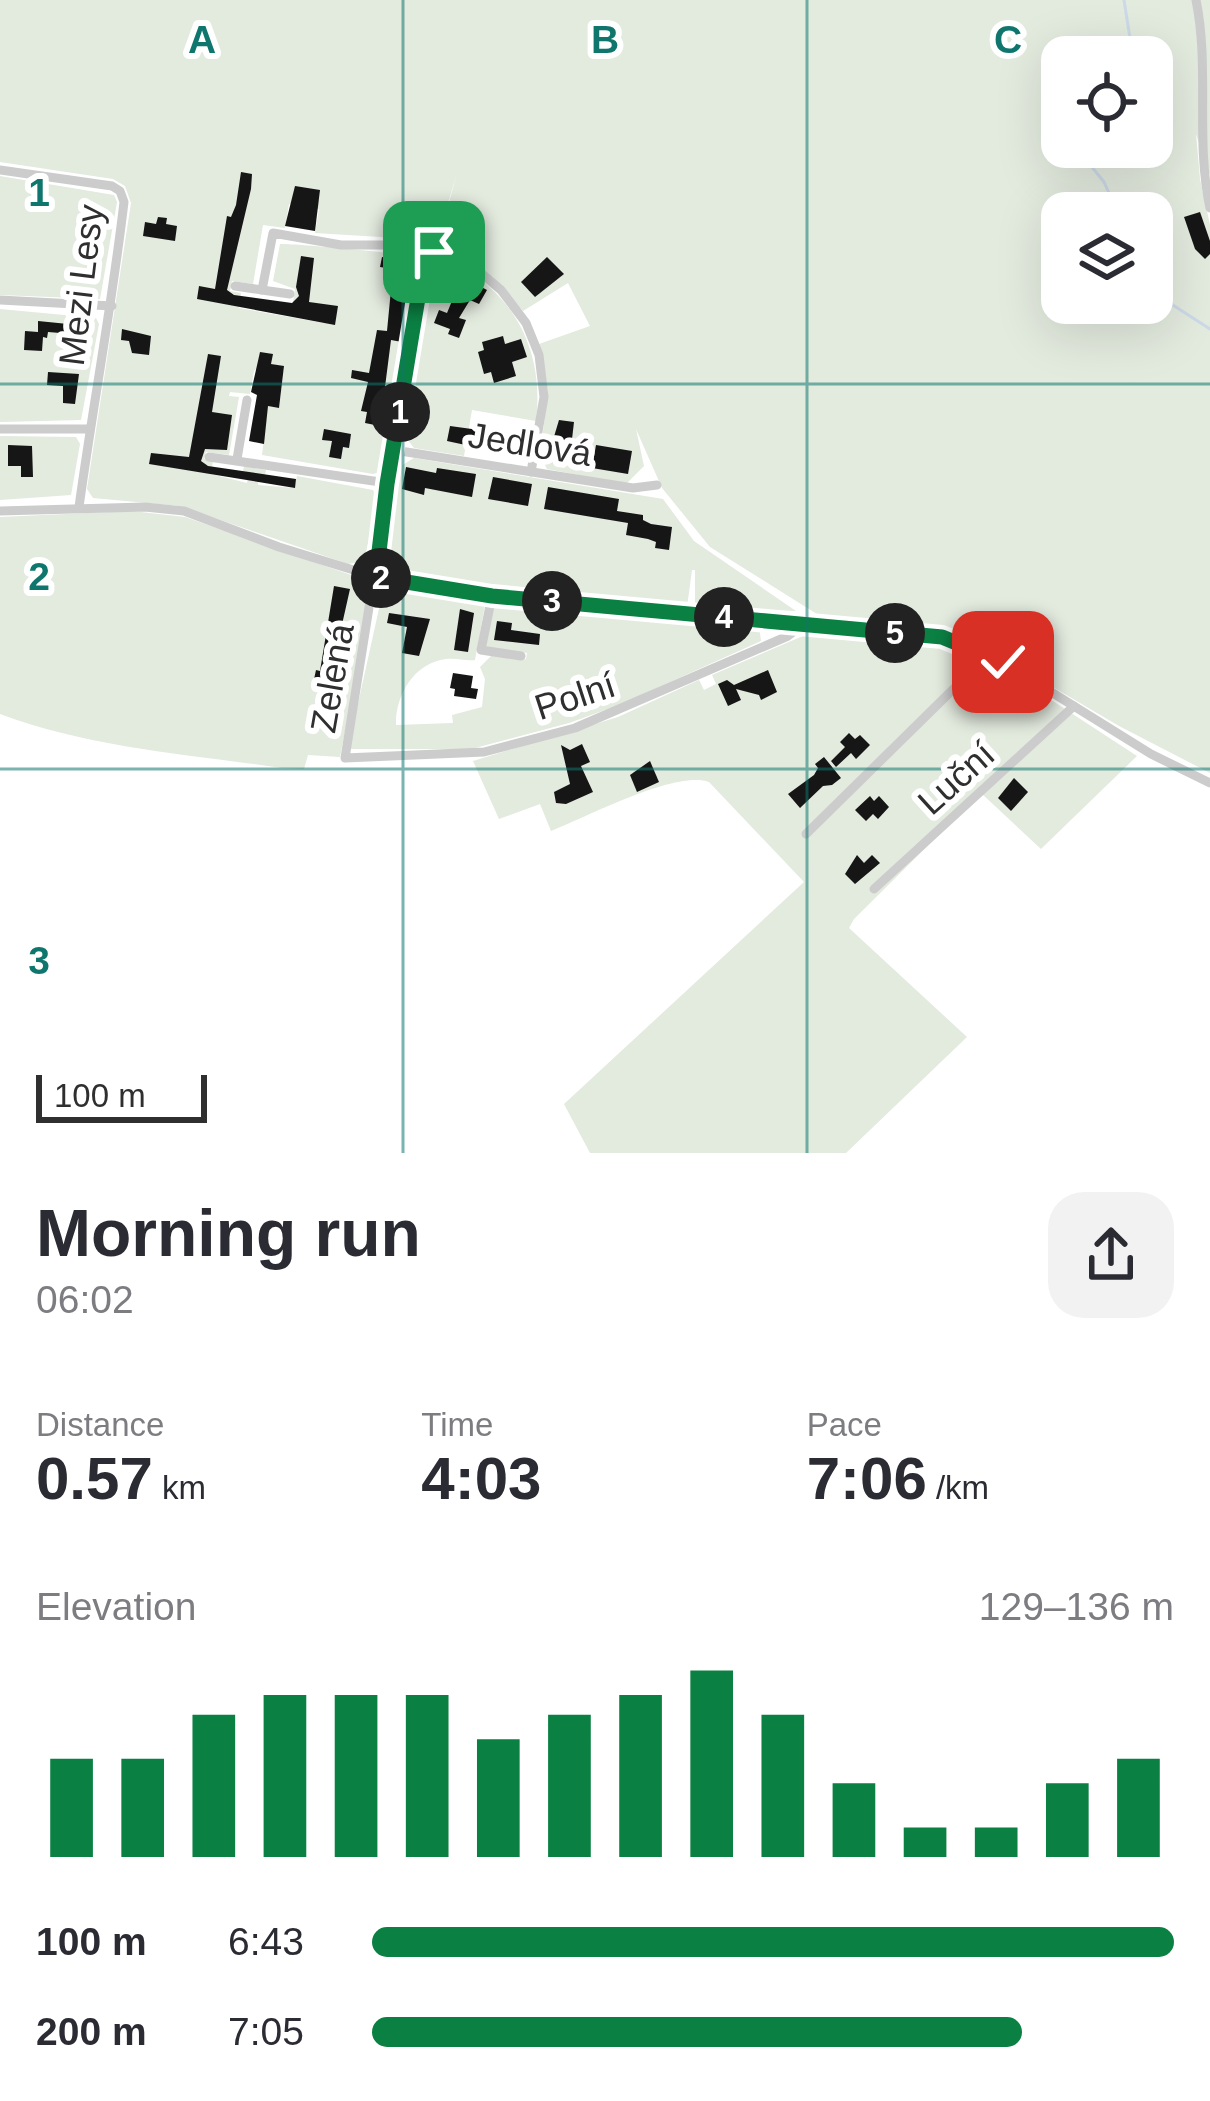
<!DOCTYPE html>
<html lang="en">
<head>
<meta charset="utf-8">
<style>
	:root { --surface:#fff; --page:#f2f2f3; --text:#2b2b33; --muted:#7c7c81; --accent:#0b8043 }
	body { margin:0; font-family:Arial,sans-serif; background:var(--page); color:var(--text); height:100vh; display:flex; flex-direction:column; font-size:45px; white-space:nowrap }
	* { box-sizing:border-box; margin:0 }
	p { font-size:39px; color:var(--muted) }
	.icon { flex:none; width:66px; height:66px; fill:none; stroke:currentColor; stroke-width:2; stroke-linecap:round; stroke-linejoin:round }
	.map { position:relative; height:1153px; overflow:hidden }
	.panel { display:flex; flex-direction:column; background:var(--surface); flex:1 }
	.panel>* { flex:none }
	.controls { position:absolute; left:1041px; top:36px; display:grid; gap:24px }
	.controls a { display:grid; place-items:center; width:132px; height:132px; border-radius:24px; background:var(--surface); box-shadow:0 12px 48px #0002; font-size:60px }
	.scale { position:absolute; left:36px; bottom:30px; width:171px; box-sizing:border-box; padding-left:12px; border:6px solid #2f2f2f; border-top:0; font-size:33px; line-height:42px; white-space:nowrap; color:#2f2f2f; -webkit-text-stroke:9px #fff; paint-order:stroke }
	.pin { position:absolute; display:grid; place-items:center; width:102px; height:102px; color:#fff; margin:-51px; border-radius:24px; box-shadow:0 6px 18px #0006 }
	.km { position:absolute; width:60px; height:60px; margin:-30px; border-radius:50%; background:#222; color:#fff; font-size:33px; line-height:60px; text-align:center }
	.round { display:grid; place-items:center; flex:none; width:126px; height:126px; border-radius:36px; background:var(--page) }
	.head { display:flex; align-items:center; justify-content:space-between; height:204px; padding:0 36px }
	h1 { font-size:66px; font-weight:600; line-height:90px }
	.figures { display:grid; grid-template-columns:repeat(3,1fr); gap:18px; height:204px; padding:12px 36px }
	.figures div { display:grid; align-content:center }
	.figures b { font-size:60px; font-weight:600 }
	.figures small { font-size:33px; font-weight:400 }
	.figures p { font-size:33px }
	.chart { height:336px; padding:24px 36px }
	.chart p { display:flex; justify-content:space-between }
	.chart svg { width:100%; height:216px; margin-top:12px; stroke:var(--accent); stroke-width:6 }
	ul { padding:0 36px; list-style:none; font-size:39px }
	li { display:grid; grid-template-columns:192px 144px 1fr; align-items:center; height:90px }
	li i { height:30px; border-radius:15px; background:var(--accent) }
	.map>svg:first-child { display:block }
	.green { fill:#e3eade; fill-rule:evenodd }
	.lines { fill:none; stroke-linecap:round; stroke-linejoin:round }
	.stream { stroke:#ccd9e8; stroke-width:3 }
	.building { fill:#161616 }
	.minor { stroke:#ccc; stroke-width:9 }
	.route-casing { stroke:#fff; stroke-width:24 }
	.route { stroke:#0b8043; stroke-width:15 }
	.grid { fill:none; stroke:#0f766e; stroke-width:3; stroke-opacity:0.55 }
	.labels { text-anchor:middle; dominant-baseline:central; stroke-width:12; stroke-linejoin:round; paint-order:stroke }
	.street-label { font-size:36px; fill:#2f2f2f; stroke:#fff }
	.grid-label { font-size:39px; text-anchor:middle; font-weight:bold; fill:#0f766e; stroke:#fff; stroke-width:12; stroke-linejoin:round; paint-order:stroke }
</style>
</head>
<body>
<div class="map">
<svg width="1210" height="1153" viewBox="0 0 1210 1153">
	<rect width="100%" height="100%" fill="#fff"/>
	<g class="green">
		<path d="M0,0H1210V175L1196,134L1200,179L1210,225V773L1119,726L980,644L948,632L820,616L710,547L662,488L636,429L644,466L626,484L547,469L540,455L548,392L539,344L590,326L568,283L523,311L481,268L437,247L457,173L435,247L381,237L315,233L319,209L289,204L285,228L263,225L253,284L232,281L230,291L241,293L239,308L324,323L293,302L295,289L273,281L280,244C288,243 402,253 408,256C417,261 415,264 417,273L380,472L373,474L262,455L267,413L254,408L263,410L270,395L269,406L279,408L284,367L271,364L272,355L254,371L250,394L230,392L229,396L239,397L229,455L206,452L204,459L213,461L211,474L247,483L249,473L243,471L244,466L266,470L265,475L259,474L258,485L294,488L297,476L373,490L378,500L364,561L348,564L180,506L93,498L87,489L131,203L125,186L113,179L0,162ZM1062,57H1152V147H1062ZM1062,213H1152V303H1062Z"/>
		<polygon points="0,176 114,195 117,202 100,299 0,295"/>
		<path d="M438,260C453,260 468,270 480,279C525,314 543,365 536,421L472,410L464,456L414,448L404,435L431,267Z"/>
		<polygon points="0,309 96,318 99,324 81,420 0,422"/>
		<polygon points="0,436 76,437 80,444 71,495 0,500"/>
		<polygon points="414,458 663,499 694,541 796,611 695,608 695,570 692,570 687,607 542,594 394,573 384,560 399,467"/>
		<path d="M132,511L185,517L371,582L373,587L340,757L308,755L304,769L282,768C187,754 91,748 0,714V517Z"/>
		<path d="M384,586L480,601L485,605L475,660C466,661 456,658 446,659C413,663 395,697 396,725L453,723L452,715L482,707L485,679L480,667L493,654L526,659L527,653L487,647L484,643L492,603L552,612L759,625L761,641L619,705L569,723L471,749H348Z"/>
		<path d="M817,630L954,645L979,653L1137,756L1041,849L981,793L854,919L849,928L967,1037L846,1153H590L564,1104L804,882L709,782C675,770 587,817 551,831L540,804L499,819L473,761L618,717L699,680L704,690L716,684L712,675Z"/>
	</g>
	<g class="lines">
		<g class="stream">
			<polyline points="1124,0 1133,57"/>
			<polyline points="1088,147 1083,156 1104,182 1118,213"/>
			<polyline points="1152,284 1165,300 1210,329"/>
		</g>
	</g>
	<g class="building">
		<polygon points="241,172 252,174 251,189 227,290 234,295 292,303 299,296 296,287 301,256 314,258 309,302 338,306 335,325 197,299 199,286 215,289 227,216 231,217 236,205"/>
		<polygon points="295,186 320,190 315,231 285,226"/>
		<polygon points="408,210 428,213 427,220 458,230 455,240 387,227 389,212 406,213"/>
		<polygon points="1200,212 1210,241 1210,254 1205,259 1195,249 1184,217"/>
		<polygon points="158,217 167,218 166,224 177,226 175,241 143,236 145,222 156,224"/>
		<polygon points="81,232 102,235 98,260 77,257"/>
		<polygon points="382,257 410,261 402,342 391,340 380,426 365,423 367,412 361,411 368,382 351,378 352,370 369,373 377,330 387,331 393,269 380,267"/>
		<polygon points="547,257 564,274 535,297 521,282"/>
		<polygon points="455,273 487,290 479,304 470,300 459,318 466,320 459,338 448,334 450,329 434,323 439,310 447,313 454,296 447,287"/>
		<polygon points="38,321 88,326 87,344 73,343 73,334 48,332 47,338 43,337 42,351 24,350 25,331 38,332"/>
		<polygon points="122,329 151,336 149,355 132,353 129,341 121,340"/>
		<polygon points="503,336 505,344 521,339 527,357 512,362 516,376 494,383 491,372 484,374 478,352 484,350 482,342"/>
		<polygon points="260,352 273,354 271,364 284,366 279,408 268,406 264,444 249,441 257,395 251,392"/>
		<polygon points="208,354 221,356 212,412 232,415 227,450 205,449 201,461 208,466 296,479 295,488 149,464 151,453 189,457"/>
		<polygon points="48,372 79,374 75,404 63,403 63,386 47,385"/>
		<polygon points="559,420 574,422 569,465 553,462 553,440"/>
		<polygon points="450,426 523,436 521,452 498,452 447,441"/>
		<polygon points="324,429 351,434 349,448 343,447 341,459 329,457 332,441 322,440"/>
		<polygon points="8,445 32,446 33,477 21,477 21,466 8,466"/>
		<polygon points="596,445 632,451 628,474 592,468"/>
		<polygon points="406,467 436,473 437,468 476,474 472,497 425,488 424,495 402,489"/>
		<polygon points="493,477 532,484 528,506 488,499"/>
		<polygon points="548,487 619,499 617,511 643,515 643,520 651,524 672,527 669,550 655,548 656,542 648,539 626,535 628,523 544,509"/>
		<polygon points="334,586 350,589 341,629 337,628 328,673 332,674 330,687 313,684 316,670 320,671"/>
		<polygon points="460,609 474,613 468,652 454,650"/>
		<polygon points="389,613 430,619 419,656 402,653 407,627 387,623"/>
		<polygon points="497,621 512,623 511,630 540,634 539,645 494,640"/>
		<polygon points="768,670 777,692 761,700 759,695 736,689 741,700 728,706 718,684 727,680 734,685"/>
		<polygon points="453,673 473,676 471,688 478,689 476,699 454,696 455,689 450,688"/>
		<polygon points="849,733 855,739 860,735 870,745 856,759 851,753 836,767 831,761 845,747 840,742"/>
		<polygon points="582,744 590,762 581,766 593,792 566,804 556,803 554,792 570,784 561,745 570,750"/>
		<polygon points="824,757 841,778 832,785 823,786 800,808 788,794 814,775 818,768 815,764"/>
		<polygon points="650,761 659,782 637,792 630,775"/>
		<polygon points="1014,778 1028,792 1011,811 998,798"/>
		<polygon points="870,796 874,801 879,796 889,807 878,819 873,814 866,821 855,810"/>
		<polygon points="857,855 864,863 872,855 880,863 855,884 845,874"/>
	</g>
	<g class="lines">
		<g class="minor">
			<path d="M1196,0C1210,68 1195,139 1210,208"/>
			<path d="M0,170L112,186L120,191L124,202C112,305 93,405 79,507"/>
			<polyline points="426,250 345,758 484,752 575,728 788,636 804,624"/>
			<polyline points="235,286 262,290"/>
			<polyline points="290,294 262,290 273,233 341,245 393,245 446,255 475,268 501,290 526,323 539,355 544,397 531,472"/>
			<polyline points="0,300 112,306"/>
			<polyline points="0,429 87,429"/>
			<polyline points="394,450 633,488 657,485"/>
			<polyline points="209,457 387,483"/>
			<polyline points="237,459 247,400"/>
			<polyline points="0,511 145,507 184,511 279,547 376,577 492,596 948,638 1003,662 1151,754 1210,783"/>
			<polyline points="492,596 481,650 521,656"/>
			<polyline points="806,834 989,654"/>
			<polyline points="874,889 1074,706"/>
		</g>
	</g>
	<g class="lines">
		<g class="route-casing">
			<polyline id="route" points="434,252 426,250 387,484 376,577 492,596 942,637 1003,662"/>
		</g>
		<use href="#route" class="route"/>
	</g>
	<path class="grid" d="M403,0V1153M807,0V1153M0,384H1210M0,769H1210"/>
	<g class="labels">
		<g class="street-label">
			<text transform="translate(81 285) rotate(-83)">Mezi Lesy</text>
			<text transform="translate(530 444) rotate(9)">Jedlová</text>
			<text transform="translate(332 678) rotate(-80)">Zelená</text>
			<text transform="translate(575 696) rotate(-18)">Polní</text>
			<text transform="translate(956 778) rotate(-42)">Luční</text>
		</g>
	</g>
	<g class="grid-label">
		<text x="202" y="53">A</text>
		<text x="605" y="53">B</text>
		<text x="1008" y="53">C</text>
		<text x="39" y="206">1</text>
		<text x="39" y="590">2</text>
		<text x="39" y="974">3</text>
	</g>
</svg>
<div class="controls">
<a><svg class="icon" aria-label="locate" viewBox="0 0 24 24"><circle cx="12" cy="12" r="6"/><path d="M12 2v4M12 18v4M2 12h4M18 12h4"/></svg></a>
<a><svg class="icon" aria-label="layers" viewBox="0 0 24 24"><path d="M12 4l9 5-9 5-9-5zM3 14l9 5 9-5"/></svg></a>
</div>
<div class="scale">100 m</div>
<div class="pin" style="left:434px;top:252px;background:#1e9e55"><svg class="icon" aria-label="arrive" viewBox="0 0 24 24"><path d="M6 21V4h12l-3 4 3 4H6"/></svg></div>
<div class="pin" style="left:1003px;top:662px;background:#d93025"><svg class="icon" aria-label="check" viewBox="0 0 24 24"><path d="M5 12l5 5 9-10"/></svg></div>
<b class="km" style="left:400px;top:412px">1</b>
<b class="km" style="left:381px;top:578px">2</b>
<b class="km" style="left:552px;top:601px">3</b>
<b class="km" style="left:724px;top:617px">4</b>
<b class="km" style="left:895px;top:633px">5</b>
</div>
<section class="panel">
<div class="head"><div><h1>Morning run</h1><p>06:02</p></div><a class="round"><svg class="icon" aria-label="share" viewBox="0 0 24 24"><path d="M12 15V3M7 8l5-5 5 5M5 13v7h14v-7"/></svg></a></div>
<div class="figures">
<div><p>Distance</p><b>0.57<small> km</small></b></div>
<div><p>Time</p><b>4:03</b></div>
<div><p>Pace</p><b>7:06<small> /km</small></b></div>
</div>
<div class="chart"><p><span>Elevation</span>129–136 m</p>
<svg viewBox="0 0 160 44" preserveAspectRatio="none"><path d="M5 44V24M15 44V24M25 44V15M35 44V11M45 44V11M55 44V11M65 44V20M75 44V15M85 44V11M95 44V6M105 44V15M115 44V29M125 44V38M135 44V38M145 44V29M155 44V24"/></svg>
</div>
<ul>
<li><b>100 m</b>6:43<i style="width:100%"></i></li>
<li><b>200 m</b>7:05<i style="width:81%"></i></li>
</ul>
</section>
</body>
</html>
